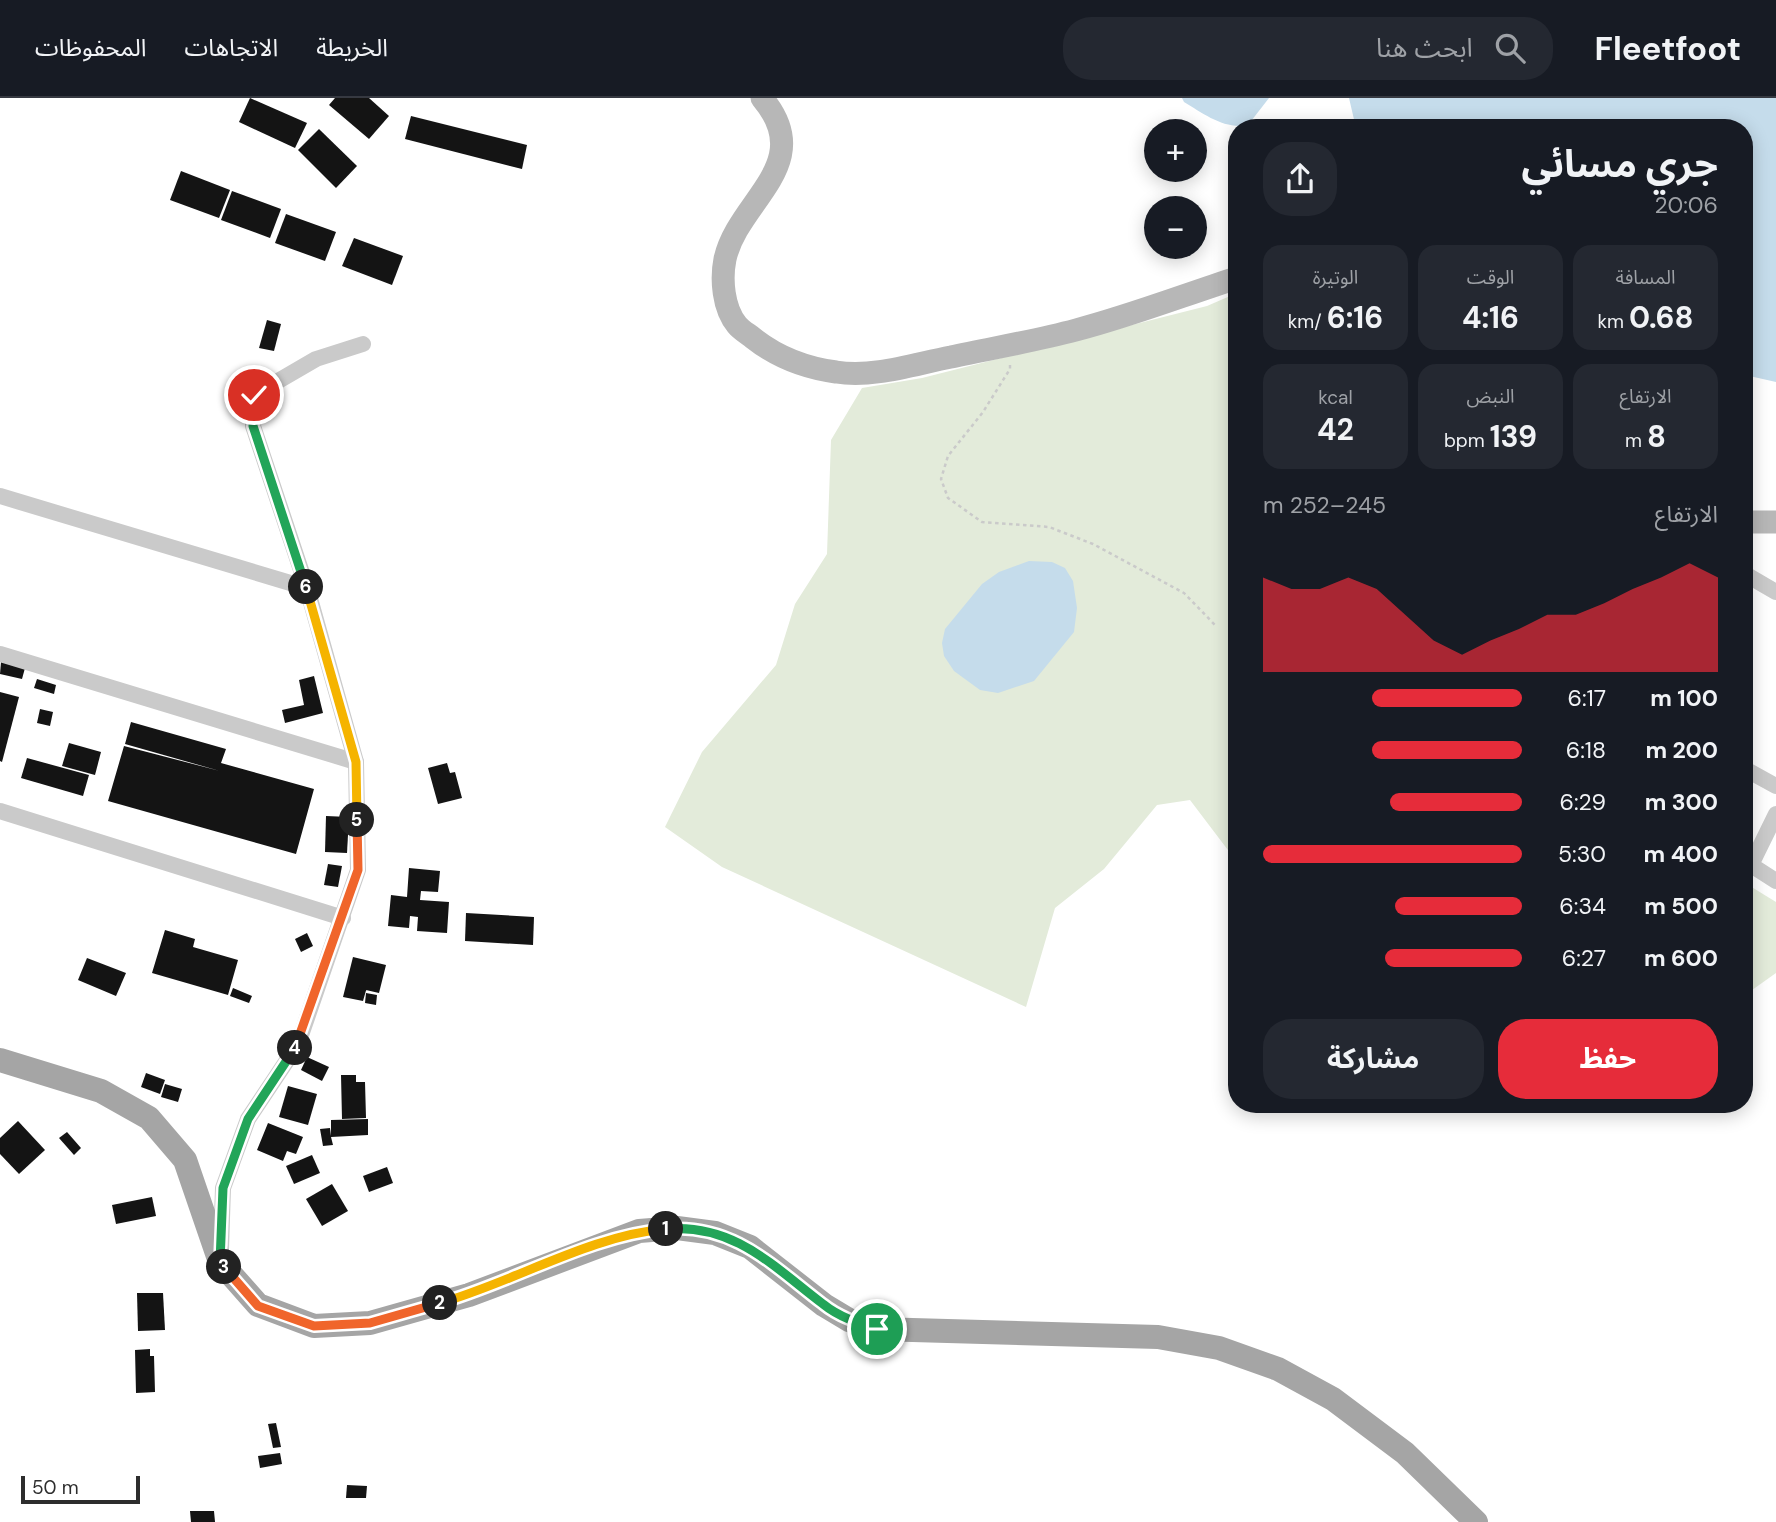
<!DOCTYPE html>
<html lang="ar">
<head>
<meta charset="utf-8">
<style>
	:root { --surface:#171b24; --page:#242831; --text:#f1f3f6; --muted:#9ea1a6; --line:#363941; --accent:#e62c3a }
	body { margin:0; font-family:"DM Sans","Noto Sans Arabic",sans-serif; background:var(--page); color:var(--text); direction:rtl; height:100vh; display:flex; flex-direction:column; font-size:26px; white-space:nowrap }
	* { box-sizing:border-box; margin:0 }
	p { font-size:23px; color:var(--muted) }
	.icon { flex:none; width:38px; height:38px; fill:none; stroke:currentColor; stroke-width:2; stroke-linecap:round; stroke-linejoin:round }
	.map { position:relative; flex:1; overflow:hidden; direction:ltr }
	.drawer { position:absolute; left:1228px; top:21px; width:525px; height:994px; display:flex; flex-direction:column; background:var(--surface); border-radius:28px; box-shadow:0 4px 18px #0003; direction:rtl }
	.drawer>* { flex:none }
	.fabs { position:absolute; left:1144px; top:21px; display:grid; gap:14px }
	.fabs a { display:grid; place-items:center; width:63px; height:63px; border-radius:50%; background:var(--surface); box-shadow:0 4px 18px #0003; font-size:35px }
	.scale { position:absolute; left:21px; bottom:18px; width:119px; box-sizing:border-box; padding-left:7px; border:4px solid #2d2d2d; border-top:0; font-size:19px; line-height:24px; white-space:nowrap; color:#2d2d2d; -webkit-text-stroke:5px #fff; paint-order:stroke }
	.pin { position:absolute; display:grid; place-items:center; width:60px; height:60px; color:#fff; margin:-30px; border:4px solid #fff; border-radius:50%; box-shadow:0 2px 7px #0007 }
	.km { position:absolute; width:35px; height:35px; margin:-18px; border-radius:50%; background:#222; color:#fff; font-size:19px; line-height:35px; text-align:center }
	.round { display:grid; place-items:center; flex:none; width:74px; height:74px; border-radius:28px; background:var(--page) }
	.summary { display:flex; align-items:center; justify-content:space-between; height:119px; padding:0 35px }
	h1 { font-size:38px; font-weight:700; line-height:52px }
	.stats { display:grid; grid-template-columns:repeat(3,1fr); gap:10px; height:119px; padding:7px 35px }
	.stats div { display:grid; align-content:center; border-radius:18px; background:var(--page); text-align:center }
	.stats b { font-size:30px; font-weight:700 }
	.stats small { font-size:19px; font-weight:400 }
	.stats p { font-size:19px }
	.chart { height:196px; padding:14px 35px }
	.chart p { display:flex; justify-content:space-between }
	.chart svg { width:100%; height:126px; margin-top:7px; fill:var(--accent); opacity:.7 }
	.cta { display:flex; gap:14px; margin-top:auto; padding:14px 35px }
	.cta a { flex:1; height:80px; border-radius:28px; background:var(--accent); color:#fff; font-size:28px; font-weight:700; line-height:80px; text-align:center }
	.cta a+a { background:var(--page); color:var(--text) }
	ul { padding:0 35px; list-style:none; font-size:23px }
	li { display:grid; grid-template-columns:112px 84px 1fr; align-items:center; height:52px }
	li i { height:18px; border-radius:9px; background:var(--accent) }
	header { display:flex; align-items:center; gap:42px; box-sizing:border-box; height:98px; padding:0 35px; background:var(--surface); border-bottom:2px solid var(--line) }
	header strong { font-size:33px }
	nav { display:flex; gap:38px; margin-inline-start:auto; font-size:24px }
	.search { width:490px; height:63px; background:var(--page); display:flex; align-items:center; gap:18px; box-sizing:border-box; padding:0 24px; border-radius:28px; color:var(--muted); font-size:26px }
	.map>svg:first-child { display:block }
	.green { fill:#e3ebda }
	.water { fill:#c5dceb }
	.building { fill:#141414 }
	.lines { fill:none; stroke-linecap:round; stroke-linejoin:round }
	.path { stroke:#cacaca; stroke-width:2.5; stroke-dasharray:3.5 3.5; stroke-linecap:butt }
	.street { stroke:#cacaca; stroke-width:16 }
	.secondary { stroke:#b7b7b7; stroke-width:23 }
	.primary { stroke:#a5a5a5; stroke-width:24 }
	.split-1-casing { stroke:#fff; stroke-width:14 }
	.split-2-casing { stroke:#fff; stroke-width:14 }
	.split-3-casing { stroke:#fff; stroke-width:14 }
	.split-4-casing { stroke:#fff; stroke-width:14 }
	.split-5-casing { stroke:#fff; stroke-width:14 }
	.split-6-casing { stroke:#fff; stroke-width:14 }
	.split-7-casing { stroke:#fff; stroke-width:14 }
	.split-1 { stroke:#22a559; stroke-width:9 }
	.split-2 { stroke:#f5b400; stroke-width:9 }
	.split-3 { stroke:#f0652b; stroke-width:9 }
	.split-4 { stroke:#22a559; stroke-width:9 }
	.split-5 { stroke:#f0652b; stroke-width:9 }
	.split-6 { stroke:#f5b400; stroke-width:9 }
	.split-7 { stroke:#22a559; stroke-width:9 }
</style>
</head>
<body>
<header>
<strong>Fleetfoot</strong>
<div class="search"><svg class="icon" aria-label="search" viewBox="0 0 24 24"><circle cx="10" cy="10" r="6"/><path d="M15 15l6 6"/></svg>ابحث هنا</div>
<nav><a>الخريطة</a><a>الاتجاهات</a><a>المحفوظات</a></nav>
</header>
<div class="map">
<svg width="1776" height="1424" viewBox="0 0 1776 1424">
	<rect width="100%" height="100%" fill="#fff"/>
	<g class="green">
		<polygon points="1237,195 1237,764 1190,702 1157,707 1104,771 1055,810 1026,909 722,769 665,729 702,654 776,567 795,506 827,456 831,342 862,290 922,280 1207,208"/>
		<polygon points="1745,785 1776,804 1776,875 1745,897"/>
	</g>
	<g class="water">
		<path d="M1182,0H1269L1248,27C1225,32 1204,16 1184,4Z"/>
		<polygon points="1349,0 1776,0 1776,284 1745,277 1745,30 1356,30"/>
		<polygon points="1029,463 1052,464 1065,470 1073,483 1077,510 1074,534 1034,583 998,595 980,592 954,573 944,558 942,545 945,531 982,486 999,474"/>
	</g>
	<g class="building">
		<polygon points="250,0 307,25 295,50 239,24"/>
		<polygon points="335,0 369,0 389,18 369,41 329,7"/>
		<polygon points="411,18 527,47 522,71 405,41"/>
		<polygon points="319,31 357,68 336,90 298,52"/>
		<polygon points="181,73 230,92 219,120 170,102"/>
		<polygon points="232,93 281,111 270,140 221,122"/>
		<polygon points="286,116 336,134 325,163 275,145"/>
		<polygon points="354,140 403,158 392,187 342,168"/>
		<polygon points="267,222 281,226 274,253 259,250"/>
		<polygon points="1,564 25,570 22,581 0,576"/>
		<polygon points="314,578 323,615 285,625 282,612 304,607 299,582"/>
		<polygon points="37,581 56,587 54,596 34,590"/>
		<polygon points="0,594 19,599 2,664 0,663"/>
		<polygon points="40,611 53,614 50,628 37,625"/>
		<polygon points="131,624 226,651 221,665 314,691 296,756 108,703 124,648 220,673 125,646"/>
		<polygon points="69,645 101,654 95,677 62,668"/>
		<polygon points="27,660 89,677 83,698 21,680"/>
		<polygon points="447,665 450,675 455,674 462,700 438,706 428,670"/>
		<polygon points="326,718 349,719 347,755 325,754"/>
		<polygon points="328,766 342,768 338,789 324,787"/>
		<polygon points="409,770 440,773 438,794 421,793 420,802 449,804 447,835 417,833 418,819 410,818 409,830 388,828 391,797 407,799"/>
		<polygon points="466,815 534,819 533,847 465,843"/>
		<polygon points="165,832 195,841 193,849 238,862 228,897 152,875"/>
		<polygon points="307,835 313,848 301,854 295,841"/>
		<polygon points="353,859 386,867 379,895 366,892 367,889 363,903 343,899"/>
		<polygon points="87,860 126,875 116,898 78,882"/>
		<polygon points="233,890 252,898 249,905 230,898"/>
		<polygon points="366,895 377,897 376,907 365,905"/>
		<polygon points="307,959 329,969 322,983 301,972"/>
		<polygon points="146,975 165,982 160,996 141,989"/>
		<polygon points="341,977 356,977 356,984 365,984 366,1020 342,1021"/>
		<polygon points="165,986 182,991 178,1004 161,999"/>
		<polygon points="288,988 317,996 308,1027 279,1019"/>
		<polygon points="368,1021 368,1037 331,1039 333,1047 323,1048 320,1031 330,1030 331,1038 331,1022"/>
		<polygon points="18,1023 45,1052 19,1076 0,1056 0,1040"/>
		<polygon points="268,1025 303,1039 296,1056 287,1053 283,1063 257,1052"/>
		<polygon points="67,1034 81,1050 74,1057 59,1040"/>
		<polygon points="312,1057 320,1075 294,1086 286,1068"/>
		<polygon points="387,1069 393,1085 369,1094 363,1078"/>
		<polygon points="332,1086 348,1113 322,1128 306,1101"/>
		<polygon points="152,1099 156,1118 116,1126 112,1107"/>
		<polygon points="137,1195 163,1195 165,1232 138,1233"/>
		<polygon points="150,1251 150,1258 154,1258 155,1294 136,1295 135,1252"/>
		<polygon points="276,1325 281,1349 273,1350 268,1326"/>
		<polygon points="280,1355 282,1366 260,1370 258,1358"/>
		<polygon points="347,1387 367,1388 366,1400 346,1400"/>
		<polygon points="190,1413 214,1413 215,1424 191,1424"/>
	</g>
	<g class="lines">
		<polyline class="path" points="1010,267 1010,271 983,314 948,358 941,381 948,400 982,424 1049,429 1093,446 1184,495 1215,527"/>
		<g class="street">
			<polyline points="0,398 307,490"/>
			<polyline points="1745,476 1776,494"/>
			<polyline points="0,556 356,664"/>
			<polyline points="1745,671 1776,688"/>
			<polyline points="0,713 343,820"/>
			<polyline points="1776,716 1751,767 1776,783"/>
			<polyline points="221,1151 223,1090 248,1021 298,946 358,772 356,664 307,490 253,328 254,297 316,261 363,246"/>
		</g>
		<g class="secondary">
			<path d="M762,0C818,66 738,102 725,161C721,181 723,210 737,227C741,232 748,236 753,240C777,259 806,270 836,274C874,280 914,266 951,259C992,250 1035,243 1076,232C1130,218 1184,197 1237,180"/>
			<polyline points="1745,424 1776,424"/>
		</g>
		<polyline class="primary" points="0,962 101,993 149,1020 185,1062 220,1164 258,1207 314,1228 370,1225 469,1197 639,1133 677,1130 715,1135 750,1149 824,1207 849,1222 877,1231 1158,1239 1219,1250 1278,1271 1333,1301 1405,1355 1476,1424"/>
	</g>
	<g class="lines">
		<g class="split-1-casing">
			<path id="split-1" d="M666,1131C734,1125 774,1169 823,1206C839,1219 858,1225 877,1231"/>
		</g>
		<g class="split-2-casing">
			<path id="split-2" d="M440,1205C514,1184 591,1137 666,1131"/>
		</g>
		<g class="split-3-casing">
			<polyline id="split-3" points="224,1169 258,1208 314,1228 370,1225 440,1205"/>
		</g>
		<g class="split-4-casing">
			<polyline id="split-4" points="224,1169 220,1164 223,1090 248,1021 295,950"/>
		</g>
		<g class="split-5-casing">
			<polyline id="split-5" points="295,950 358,772 357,722"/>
		</g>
		<g class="split-6-casing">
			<polyline id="split-6" points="306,489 356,664 357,722"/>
		</g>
		<g class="split-7-casing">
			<polyline id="split-7" points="254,297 253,328 306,489"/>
		</g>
		<use href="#split-1" class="split-1"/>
		<use href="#split-2" class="split-2"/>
		<use href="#split-3" class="split-3"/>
		<use href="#split-4" class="split-4"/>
		<use href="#split-5" class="split-5"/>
		<use href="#split-6" class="split-6"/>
		<use href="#split-7" class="split-7"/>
	</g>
</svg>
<div class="fabs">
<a>+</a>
<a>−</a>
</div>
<div class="scale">50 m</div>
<div class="pin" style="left:877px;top:1231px;background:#1e9e55"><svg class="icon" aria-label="arrive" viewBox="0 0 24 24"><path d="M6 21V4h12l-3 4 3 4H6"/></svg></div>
<div class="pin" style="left:254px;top:297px;background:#d93025"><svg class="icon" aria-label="check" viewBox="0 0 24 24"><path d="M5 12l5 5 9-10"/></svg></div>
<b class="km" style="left:666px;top:1131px">1</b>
<b class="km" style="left:440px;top:1205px">2</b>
<b class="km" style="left:224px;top:1169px">3</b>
<b class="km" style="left:295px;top:950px">4</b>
<b class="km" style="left:357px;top:722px">5</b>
<b class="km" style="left:306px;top:489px">6</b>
<section class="drawer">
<div class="summary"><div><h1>جري مسائي</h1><p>20:06</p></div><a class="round"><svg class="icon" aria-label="share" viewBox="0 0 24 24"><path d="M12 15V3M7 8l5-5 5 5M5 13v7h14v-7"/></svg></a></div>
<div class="stats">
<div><p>المسافة</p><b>0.68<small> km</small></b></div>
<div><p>الوقت</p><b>4:16</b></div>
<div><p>الوتيرة</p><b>6:16<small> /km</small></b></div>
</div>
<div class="stats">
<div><p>الارتفاع</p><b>8<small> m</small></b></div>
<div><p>النبض</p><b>139<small> bpm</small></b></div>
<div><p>kcal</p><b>42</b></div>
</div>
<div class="chart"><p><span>الارتفاع</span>245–252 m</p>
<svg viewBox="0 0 160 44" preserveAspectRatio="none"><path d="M0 44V11L10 15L20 15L30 11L40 15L50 24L60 33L70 38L80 33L90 29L100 24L110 24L120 20L130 15L140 11L150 6L160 11V44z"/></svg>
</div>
<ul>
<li><b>100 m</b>6:17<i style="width:58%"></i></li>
<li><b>200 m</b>6:18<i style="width:58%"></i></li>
<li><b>300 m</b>6:29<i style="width:51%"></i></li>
<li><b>400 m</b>5:30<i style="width:100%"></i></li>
<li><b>500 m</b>6:34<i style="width:49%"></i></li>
<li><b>600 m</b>6:27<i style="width:53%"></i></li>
</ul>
<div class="cta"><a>حفظ</a><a>مشاركة</a></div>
</section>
</div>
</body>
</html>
